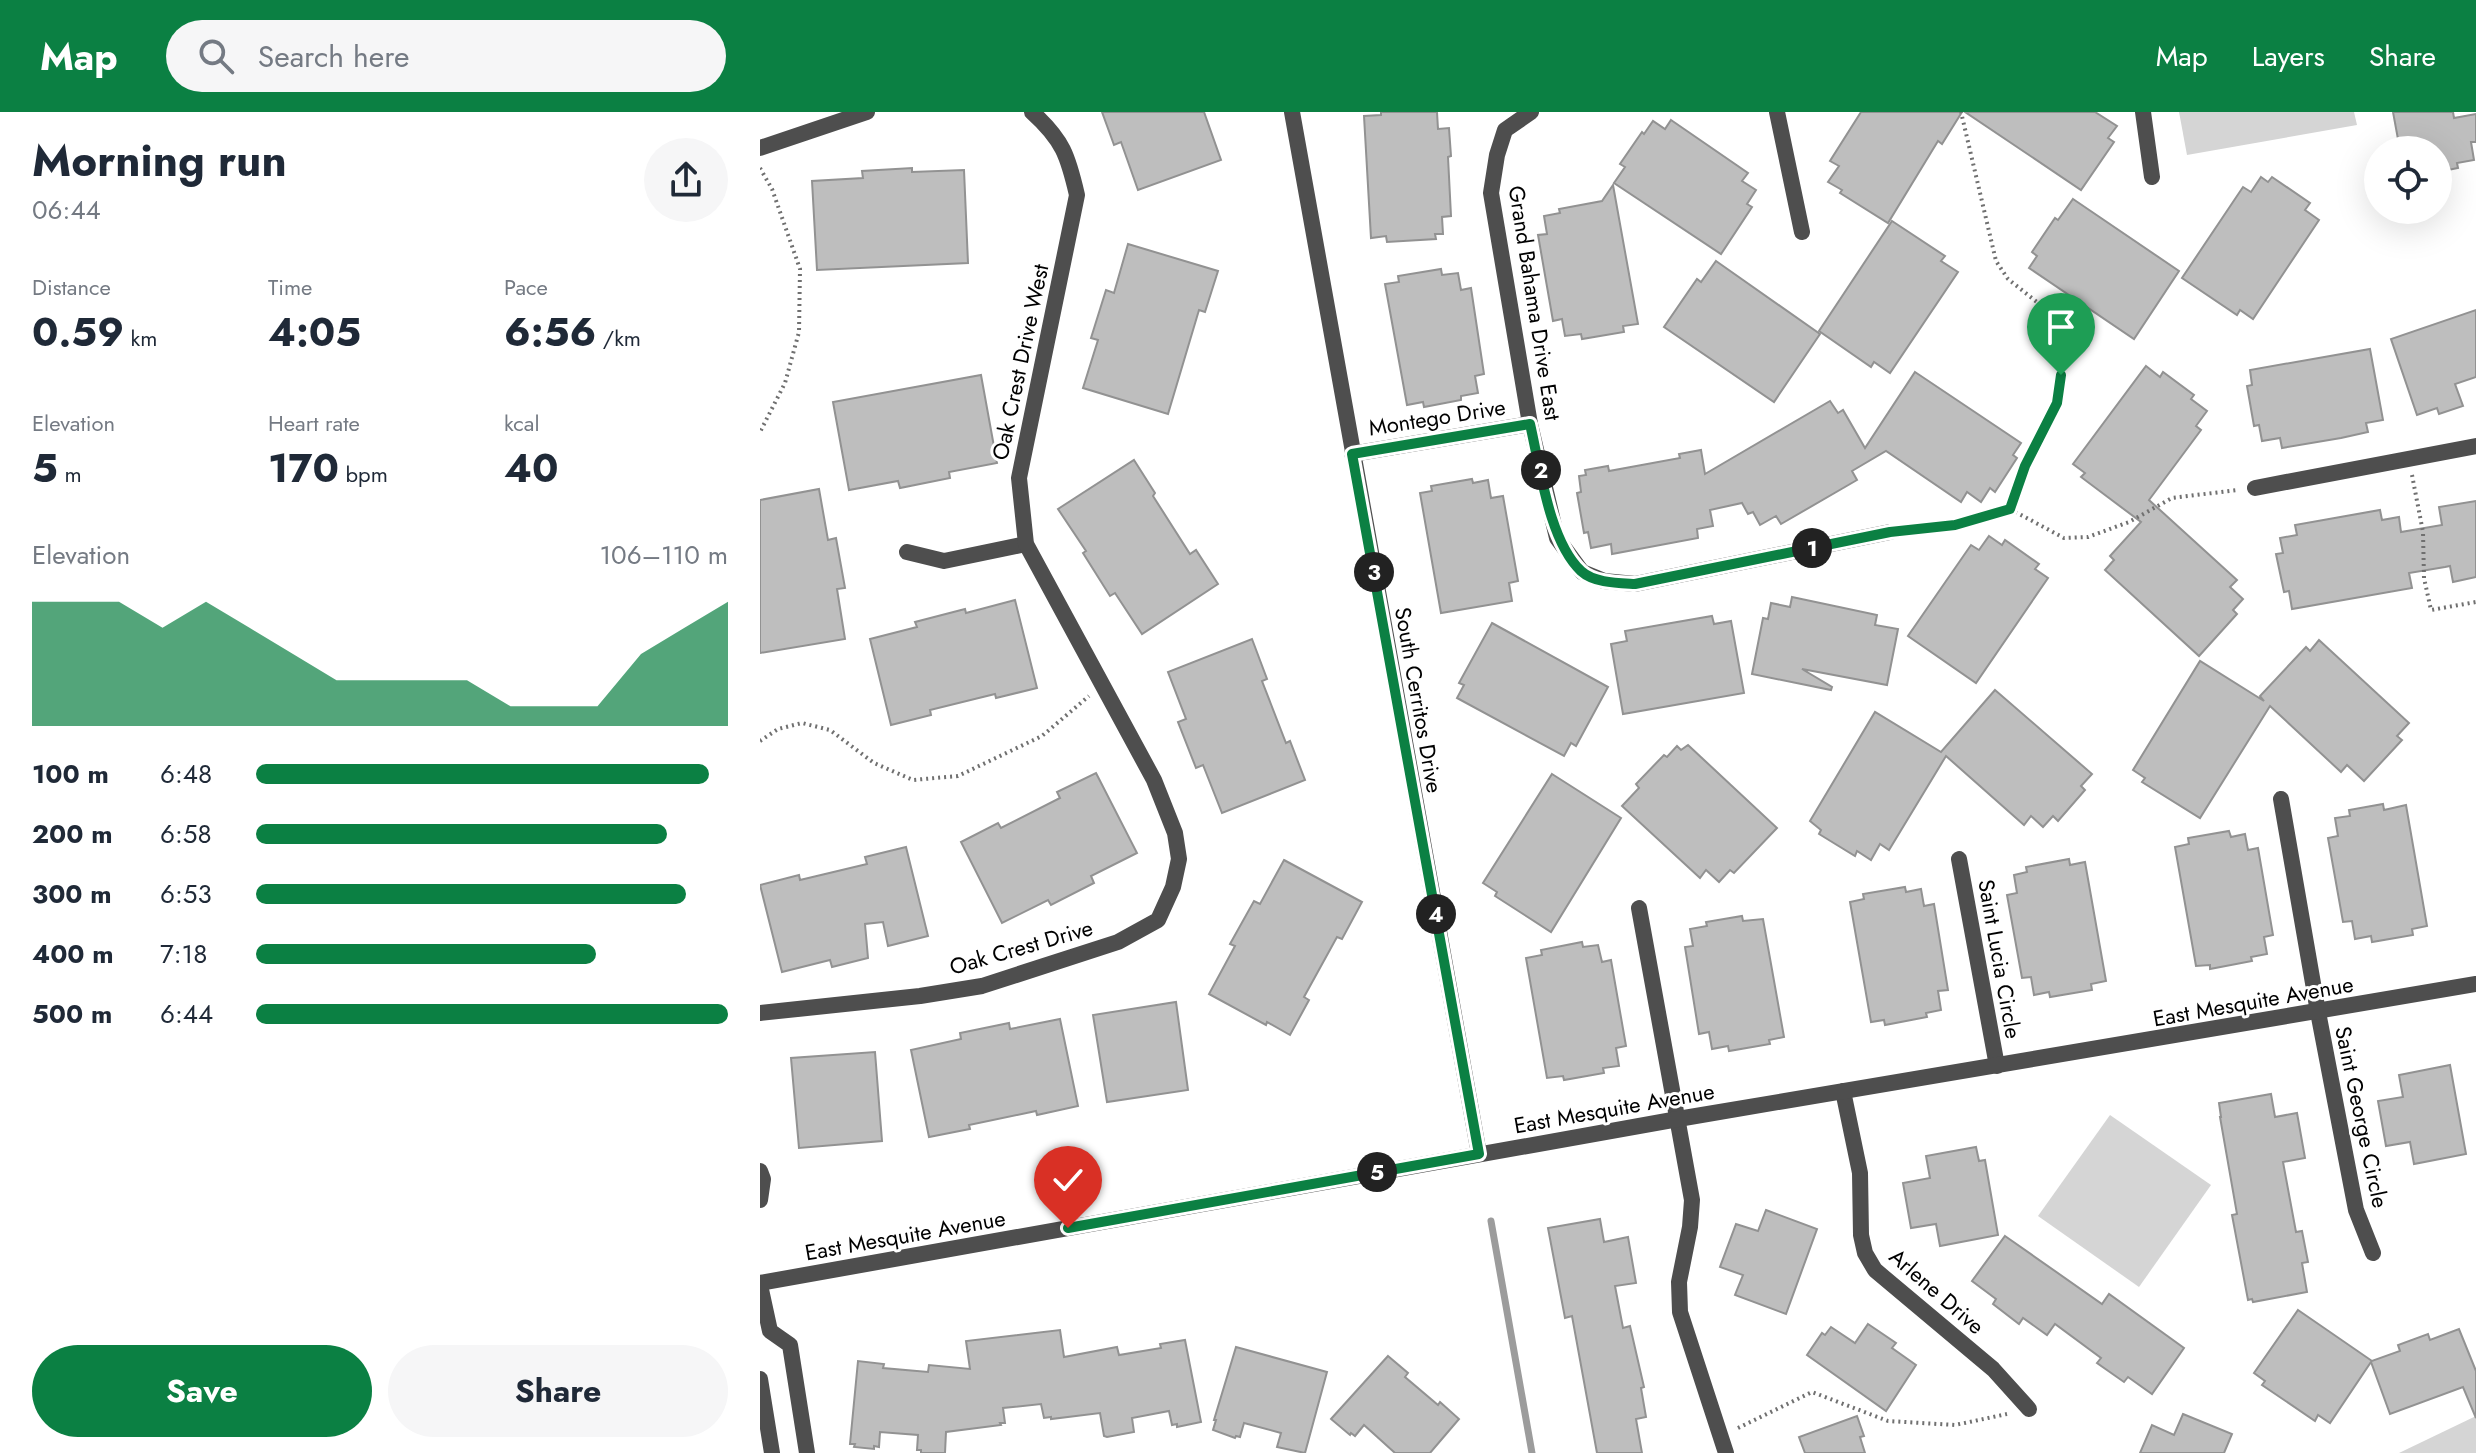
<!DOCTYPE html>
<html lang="en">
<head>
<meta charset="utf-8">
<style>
	:root { --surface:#fff; --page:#f6f6f7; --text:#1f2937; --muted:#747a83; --accent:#0b8043 }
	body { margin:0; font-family:Jost,sans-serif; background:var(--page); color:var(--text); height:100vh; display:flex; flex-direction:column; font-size:30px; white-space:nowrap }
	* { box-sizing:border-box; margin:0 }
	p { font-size:26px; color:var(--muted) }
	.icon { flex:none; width:44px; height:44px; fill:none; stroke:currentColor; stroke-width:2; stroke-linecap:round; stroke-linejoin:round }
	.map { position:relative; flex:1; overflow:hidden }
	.drawer { display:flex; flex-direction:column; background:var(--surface); width:760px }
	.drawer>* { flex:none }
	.buttons { position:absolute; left:1604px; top:24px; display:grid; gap:16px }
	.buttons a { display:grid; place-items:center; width:88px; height:88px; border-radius:50%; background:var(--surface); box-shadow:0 8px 32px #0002; font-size:40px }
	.pin { position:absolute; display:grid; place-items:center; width:68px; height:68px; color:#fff; margin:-82px -34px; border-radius:50% 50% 50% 0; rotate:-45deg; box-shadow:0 0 8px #0007 }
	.pin .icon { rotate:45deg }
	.km { position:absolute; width:40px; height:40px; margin:-20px; border-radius:50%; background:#222; color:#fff; font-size:22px; line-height:40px; text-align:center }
	.round { display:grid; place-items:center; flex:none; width:84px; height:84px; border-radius:42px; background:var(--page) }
	.headline { display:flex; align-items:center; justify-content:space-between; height:136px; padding:0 32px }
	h1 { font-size:44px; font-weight:700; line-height:60px }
	.figures { display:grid; grid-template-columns:repeat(3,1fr); gap:12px; height:136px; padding:8px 32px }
	.figures div { display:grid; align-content:center }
	.figures b { font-size:40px; font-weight:700 }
	.figures small { font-size:22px; font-weight:400 }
	.figures p { font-size:22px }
	.chart { height:224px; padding:16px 32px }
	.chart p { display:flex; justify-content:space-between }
	.chart svg { width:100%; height:144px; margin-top:8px; fill:var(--accent); opacity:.7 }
	.action { display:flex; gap:16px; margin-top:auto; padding:16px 32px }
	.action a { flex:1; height:92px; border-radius:48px; background:var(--accent); color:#fff; font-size:32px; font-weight:700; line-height:92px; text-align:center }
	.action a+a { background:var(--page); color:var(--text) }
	ul { padding:0 32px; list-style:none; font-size:26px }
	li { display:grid; grid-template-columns:128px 96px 1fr; align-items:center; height:60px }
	li i { height:20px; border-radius:10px; background:var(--accent) }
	header { display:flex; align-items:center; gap:48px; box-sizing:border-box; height:112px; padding:0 40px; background:var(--accent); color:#fff }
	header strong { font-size:38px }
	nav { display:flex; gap:44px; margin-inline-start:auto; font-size:28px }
	.search { width:560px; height:72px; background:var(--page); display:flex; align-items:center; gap:20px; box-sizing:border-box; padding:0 28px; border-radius:44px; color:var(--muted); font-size:30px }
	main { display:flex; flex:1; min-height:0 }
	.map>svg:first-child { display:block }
	.green { fill:#d5d5d5 }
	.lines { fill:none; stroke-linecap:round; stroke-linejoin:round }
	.stream { stroke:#9c9c9c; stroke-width:7 }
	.building { fill:#bebebe; stroke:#929292; stroke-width:2 }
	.path { stroke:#707070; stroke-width:4; stroke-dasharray:2 4; stroke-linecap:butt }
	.minor { stroke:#4e4e4e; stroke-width:16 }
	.tertiary { stroke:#4e4e4e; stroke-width:16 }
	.route-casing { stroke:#fff; stroke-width:16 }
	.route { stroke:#0b8043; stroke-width:10 }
	.labels { text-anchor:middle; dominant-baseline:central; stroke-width:6; stroke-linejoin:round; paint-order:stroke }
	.street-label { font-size:22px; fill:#000; stroke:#fff }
</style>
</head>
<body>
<header>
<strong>Map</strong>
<div class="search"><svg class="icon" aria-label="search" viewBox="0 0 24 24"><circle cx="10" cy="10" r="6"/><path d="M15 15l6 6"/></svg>Search here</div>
<nav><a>Map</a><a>Layers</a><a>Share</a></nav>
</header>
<main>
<section class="drawer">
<div class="headline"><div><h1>Morning run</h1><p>06:44</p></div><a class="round"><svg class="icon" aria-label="share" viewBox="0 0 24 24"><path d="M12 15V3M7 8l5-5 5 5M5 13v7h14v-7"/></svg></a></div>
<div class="figures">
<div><p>Distance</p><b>0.59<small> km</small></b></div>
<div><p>Time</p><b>4:05</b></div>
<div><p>Pace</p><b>6:56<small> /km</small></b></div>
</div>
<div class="figures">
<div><p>Elevation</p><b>5<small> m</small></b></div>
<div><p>Heart rate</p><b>170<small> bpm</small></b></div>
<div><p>kcal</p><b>40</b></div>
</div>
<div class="chart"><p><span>Elevation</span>106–110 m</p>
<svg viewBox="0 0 160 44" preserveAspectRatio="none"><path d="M0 44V6L10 6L20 6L30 14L40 6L50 14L60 22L70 30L80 30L90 30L100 30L110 38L120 38L130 38L140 22L150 14L160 6V44z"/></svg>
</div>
<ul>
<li><b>100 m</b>6:48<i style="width:96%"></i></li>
<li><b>200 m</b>6:58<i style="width:87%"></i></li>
<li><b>300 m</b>6:53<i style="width:91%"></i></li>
<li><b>400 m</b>7:18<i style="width:72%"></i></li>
<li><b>500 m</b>6:44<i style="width:100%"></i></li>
</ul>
<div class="action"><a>Save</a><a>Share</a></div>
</section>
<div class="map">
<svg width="1716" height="1341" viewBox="0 0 1716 1341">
	<rect width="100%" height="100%" fill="#fff"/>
	<g class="green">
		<polygon points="1419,0 1594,0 1597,13 1427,43"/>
		<polygon points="1350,1003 1451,1073 1379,1175 1278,1104"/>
		<polygon points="1716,1304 1716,1341 1639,1341"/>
	</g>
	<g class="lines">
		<polyline class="stream" points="731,1109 772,1341"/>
	</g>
	<g class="building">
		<polygon points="342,0 444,0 461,48 378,78 361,30 354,33"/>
		<polygon points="621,0 677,0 678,17 689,16 691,44 688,45 691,104 682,105 683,122 675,122 676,127 627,130 626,124 611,126 604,4 621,3"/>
		<polygon points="1101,0 1202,0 1182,32 1178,29 1128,111 1080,81 1082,78 1068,70 1079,54 1070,49"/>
		<polygon points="1205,0 1335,0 1357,14 1348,26 1354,30 1321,78"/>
		<polygon points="1633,0 1693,0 1694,6 1716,2 1716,30 1711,30 1714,48 1697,51 1698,56 1678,60 1678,38 1640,38"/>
		<polygon points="911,8 988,61 982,69 996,78 987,92 992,95 961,142 854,71 865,55 860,52 882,20 884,22 893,9 905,17"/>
		<polygon points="152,56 152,60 204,58 208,151 57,158 52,69 103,66 102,59"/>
		<polygon points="1501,65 1508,70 1512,65 1550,91 1545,98 1559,108 1493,207 1480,198 1477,203 1422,166 1483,75 1491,80"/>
		<polygon points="853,73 878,212 863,214 864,220 822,227 821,222 805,224 802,207 793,209 778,123 787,122 784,104 800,101 799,97 842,89"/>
		<polygon points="1313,87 1419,159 1374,227 1269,156 1277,144 1272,140 1295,106 1298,108"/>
		<polygon points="1132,109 1185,144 1181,149 1198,160 1130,261 1114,250 1111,255 1059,219"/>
		<polygon points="368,132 458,159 445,200 439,198 408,302 323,276 338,228 331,226 346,178 354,181"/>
		<polygon points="956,149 1060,222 1014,290 904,215 937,167 941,170"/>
		<polygon points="681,157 682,163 698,161 701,178 711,176 724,262 715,264 718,281 701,284 701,288 664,295 663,290 647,293 625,172 639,170 638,164"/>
		<polygon points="1716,198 1716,265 1695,272 1703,294 1679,302 1677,296 1657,303 1631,227"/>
		<polygon points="1610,237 1623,308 1606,311 1608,320 1581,326 1522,336 1520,326 1502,329 1499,313 1494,314 1487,274 1492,273 1490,258"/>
		<polygon points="1386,254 1400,265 1403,260 1434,283 1431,287 1447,299 1436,314 1441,318 1389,388 1477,468 1470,475 1483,487 1473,498 1477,502 1439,544 1345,458 1354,448 1350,444 1381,410 1321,365 1325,361 1313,352"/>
		<polygon points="1155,260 1261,331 1253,343 1257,346 1235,380 1230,376 1221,390 1207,380 1201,390 1126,339 1092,359 1097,368 1021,412 1016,404 1000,413 993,400 988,402 982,391 950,398 953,414 937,417 938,426 852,442 851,432 831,436 828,420 824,421 817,381 821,380 819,364 826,363 825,358 848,354 849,359 920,346 919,342 941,338 945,362 1070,289 1078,301 1083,298 1105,336"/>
		<polygon points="221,263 237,351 189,360 190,366 140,376 138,369 89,378 73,290"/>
		<polygon points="374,348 395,381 393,384 430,442 436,438 458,472 382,522 355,481 350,484 323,441 326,439 298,397"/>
		<polygon points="712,367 713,371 728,368 731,386 743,384 758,469 749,471 752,489 681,501 660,381 672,379 671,374"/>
		<polygon points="59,377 68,428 76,426 85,476 77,477 85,527 0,541 0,388"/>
		<polygon points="1716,389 1716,465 1693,470 1690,454 1685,455 1649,461 1652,476 1532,497 1529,479 1524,480 1516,442 1523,441 1520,426 1537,423 1535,413 1620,398 1622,408 1639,405 1641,420 1682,413 1679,395"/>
		<polygon points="1229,424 1242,433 1245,428 1279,452 1275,457 1288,466 1216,571 1148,524 1211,433 1219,438"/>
		<polygon points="1032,485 1117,503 1115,513 1138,517 1127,573 1042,557 1072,575 1071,578 992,562 1003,506 1008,507 1011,491 1030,495"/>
		<polygon points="255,488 277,576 236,586 235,582 170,598 171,603 131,613 110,527 157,515 155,510 205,497 206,501"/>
		<polygon points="952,504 954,512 971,509 984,581 863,602 851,532 867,529 865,519"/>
		<polygon points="732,511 848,575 816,634 811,631 804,644 697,586 704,573 699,571"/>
		<polygon points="492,527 507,567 502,569 526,631 530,629 545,668 462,701 443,653 436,656 418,610 426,607 408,560"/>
		<polygon points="1559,528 1649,611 1637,624 1642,628 1604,669 1587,653 1581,660 1510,594 1440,706 1382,670 1385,666 1373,658 1440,549 1504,589 1500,584 1546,535 1550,539"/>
		<polygon points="1235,578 1332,662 1321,674 1325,678 1298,709 1293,704 1283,715 1271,704 1264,713 1186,644 1129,738 1120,732 1111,748 1097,739 1095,744 1059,722 1061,718 1050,709 1115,600 1181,640"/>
		<polygon points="928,633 1017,716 974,761 970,758 959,770 946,758 940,766 862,694 879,676 876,672 904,643 907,645 917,634 921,638"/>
		<polygon points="336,661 377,741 331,764 334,771 291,793 288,788 242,811 201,730 238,711 241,716 300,686 297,680"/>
		<polygon points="792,662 861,706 791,820 735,784 737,780 723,771"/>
		<polygon points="1623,692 1624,698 1646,693 1667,814 1652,817 1653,823 1612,830 1611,824 1595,827 1592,809 1583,810 1568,726 1578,724 1575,706 1590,704 1589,698"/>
		<polygon points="1469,719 1471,725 1485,722 1488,738 1498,736 1513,823 1504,825 1507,842 1491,845 1492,849 1450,857 1450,853 1436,854 1415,735 1429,732 1428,726"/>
		<polygon points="146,735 168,824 128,834 123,810 105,812 108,846 72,855 70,848 22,860 0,773 39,763 40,768 107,752 105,745"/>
		<polygon points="1309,747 1310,753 1325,750 1346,869 1331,872 1332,878 1290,885 1289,880 1274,883 1271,865 1262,866 1247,783 1257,781 1254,763 1267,760 1266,755"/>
		<polygon points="524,748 602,790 582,827 577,825 544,885 549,888 530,923 507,910 506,913 449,882 475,834 470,832 494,789 500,792"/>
		<polygon points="1145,775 1146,780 1161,777 1164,794 1174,792 1188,878 1178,879 1181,898 1166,901 1167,905 1125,913 1124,908 1111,910 1090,790 1104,787 1103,782"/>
		<polygon points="982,804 983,809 1003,807 1024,925 1009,928 1010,932 969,939 968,934 952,937 949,920 939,922 925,835 933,834 930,817 947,814 946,810"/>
		<polygon points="822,830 823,835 838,833 842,850 851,848 866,934 856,936 859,954 843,956 844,961 804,968 803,964 787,966 766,846 782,843 781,838"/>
		<polygon points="416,890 428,978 347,990 333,903"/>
		<polygon points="300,907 318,994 277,1003 276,999 209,1013 210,1017 169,1025 151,938 201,927 200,921 249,911 250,917"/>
		<polygon points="115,940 122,1029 39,1036 31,946"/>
		<polygon points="1690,953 1706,1042 1654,1052 1650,1030 1626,1034 1618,989 1643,985 1639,963"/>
		<polygon points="1511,982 1515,1005 1537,1001 1545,1046 1523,1050 1536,1120 1542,1119 1548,1150 1542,1151 1547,1180 1493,1190 1492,1187 1488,1188 1472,1103 1477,1102 1460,1005 1461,1005 1459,991"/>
		<polygon points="1216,1035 1219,1049 1225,1048 1238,1123 1180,1134 1176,1112 1151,1116 1143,1071 1170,1066 1166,1044"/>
		<polygon points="1006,1098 1057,1117 1026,1202 975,1183 983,1163 960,1155 976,1112 998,1119"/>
		<polygon points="840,1107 844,1130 868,1125 876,1171 855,1174 863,1216 870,1214 884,1275 881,1276 886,1305 876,1307 882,1341 837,1341 812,1204 805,1206 788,1116"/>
		<polygon points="1245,1124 1342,1192 1349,1182 1424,1236 1392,1282 1368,1265 1364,1270 1337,1251 1341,1246 1295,1212 1287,1223 1263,1206 1259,1212 1233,1192 1236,1187 1212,1169"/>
		<polygon points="1538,1198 1612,1249 1640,1239 1638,1233 1668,1222 1670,1228 1699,1217 1716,1259 1716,1306 1703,1275 1630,1302 1611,1250 1570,1311 1558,1303 1555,1309 1502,1273 1505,1269 1494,1261"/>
		<polygon points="1108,1212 1136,1231 1132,1236 1156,1253 1126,1299 1047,1243 1062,1221 1065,1223 1071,1215 1095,1231"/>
		<polygon points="300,1218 304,1245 357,1235 359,1243 401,1236 400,1232 425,1228 441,1310 417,1315 417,1312 412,1313 409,1299 372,1306 374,1320 347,1325 344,1324 340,1301 291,1307 291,1305 284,1306 281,1292 243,1296 245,1311 240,1311 241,1313 186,1320 185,1341 161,1341 161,1338 157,1338 158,1323 120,1320 119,1335 114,1334 114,1337 94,1335 95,1332 90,1332 98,1249 124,1252 123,1256 168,1260 169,1253 210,1257 206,1229"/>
		<polygon points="476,1235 567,1260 545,1341 517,1335 521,1321 484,1311 480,1325 476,1324 475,1326 453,1318 456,1308 454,1308"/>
		<polygon points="628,1244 648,1261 645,1265 678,1293 680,1290 699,1307 670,1341 635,1341 604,1313 595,1324 591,1321 590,1323 571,1307"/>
		<polygon points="1423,1302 1472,1322 1464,1341 1380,1341 1392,1313 1414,1323"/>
		<polygon points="1097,1304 1104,1324 1100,1325 1105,1341 1045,1341 1039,1325"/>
	</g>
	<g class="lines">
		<g class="path">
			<polyline points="0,56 12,77 40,157 39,220 25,271 0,320"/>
			<polyline points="1652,363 1663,420 1664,466 1671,498 1716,490"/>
			<polyline points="1250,397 1304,426 1328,425 1369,410 1412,386 1477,378"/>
			<polyline points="1146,418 1195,413 1250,397 1265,354 1297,291 1301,263 1298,231 1278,191 1248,167 1236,149 1201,0"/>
			<polyline points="0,629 18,617 42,611 70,618 114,651 153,668 198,664 282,624 329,584"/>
			<polyline points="978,1316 1052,1280 1128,1309 1195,1313 1247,1302"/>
		</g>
		<g class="minor">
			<polyline points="532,0 719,1042"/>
			<polyline points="771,0 745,18 737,43 731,81 770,312 797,426 822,460 844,469 875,472 1130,420"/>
			<polyline points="1017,0 1042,120"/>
			<polyline points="1383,0 1392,65"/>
			<polyline points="0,36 107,0"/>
			<polyline points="592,342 770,312"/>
			<polyline points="1495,376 1716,334"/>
			<polyline points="147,440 184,449 266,432"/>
			<polyline points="1521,687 1558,900 1596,1098 1613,1141"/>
			<polyline points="1199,747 1237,954"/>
			<polyline points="879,796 932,1088 930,1115 919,1170 920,1200 966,1341"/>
			<path d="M0,901L160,884L222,874L358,830L398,808L413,775L419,747L415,721L394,668L266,432L259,366L317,83C308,44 303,28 272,0"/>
			<polyline points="1083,979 1100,1061 1101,1123 1105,1141 1115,1158 1233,1257 1269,1297"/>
			<polyline points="0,1059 3,1067 0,1088"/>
			<polyline points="0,1173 10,1219 30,1233 47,1341"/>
			<polyline points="0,1267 12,1341"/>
		</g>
		<polyline class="tertiary" points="0,1171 918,1007 1716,872"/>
	</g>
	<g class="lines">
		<g class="route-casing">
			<path id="route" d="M308,1116L719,1042L592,342L770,312C780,355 789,429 821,459C834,471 858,471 875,472L1130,420L1195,413L1250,397L1265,354L1297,291L1301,263"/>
		</g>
		<use href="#route" class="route"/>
	</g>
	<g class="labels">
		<g class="street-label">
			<text transform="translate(775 191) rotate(81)">Grand Bahama Drive East</text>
			<text transform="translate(260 250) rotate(-78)">Oak Crest Drive West</text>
			<text transform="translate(677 305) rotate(-9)">Montego Drive</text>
			<text transform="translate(659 588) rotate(80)">South Cerritos Drive</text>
			<text transform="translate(261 835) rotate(-16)">Oak Crest Drive</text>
			<text transform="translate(1240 847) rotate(80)">Saint Lucia Circle</text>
			<text transform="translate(1493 889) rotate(-10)">East Mesquite Avenue</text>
			<text transform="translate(854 996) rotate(-10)">East Mesquite Avenue</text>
			<text transform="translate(1602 1005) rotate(78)">Saint George Circle</text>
			<text transform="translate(145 1123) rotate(-10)">East Mesquite Avenue</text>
			<text transform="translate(1177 1179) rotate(41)">Arlene Drive</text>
		</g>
	</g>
</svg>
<div class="buttons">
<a><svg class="icon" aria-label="locate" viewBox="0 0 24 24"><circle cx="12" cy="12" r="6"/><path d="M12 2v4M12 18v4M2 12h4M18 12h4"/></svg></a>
</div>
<div class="pin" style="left:1301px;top:263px;background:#1e9e55"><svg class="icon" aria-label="arrive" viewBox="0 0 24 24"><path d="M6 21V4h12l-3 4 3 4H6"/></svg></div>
<div class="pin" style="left:308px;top:1116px;background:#d93025"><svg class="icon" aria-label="check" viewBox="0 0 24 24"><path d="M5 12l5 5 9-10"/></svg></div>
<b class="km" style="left:1052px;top:436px">1</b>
<b class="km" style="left:781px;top:358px">2</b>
<b class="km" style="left:614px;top:460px">3</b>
<b class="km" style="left:676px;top:802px">4</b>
<b class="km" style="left:617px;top:1060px">5</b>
</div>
</main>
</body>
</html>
